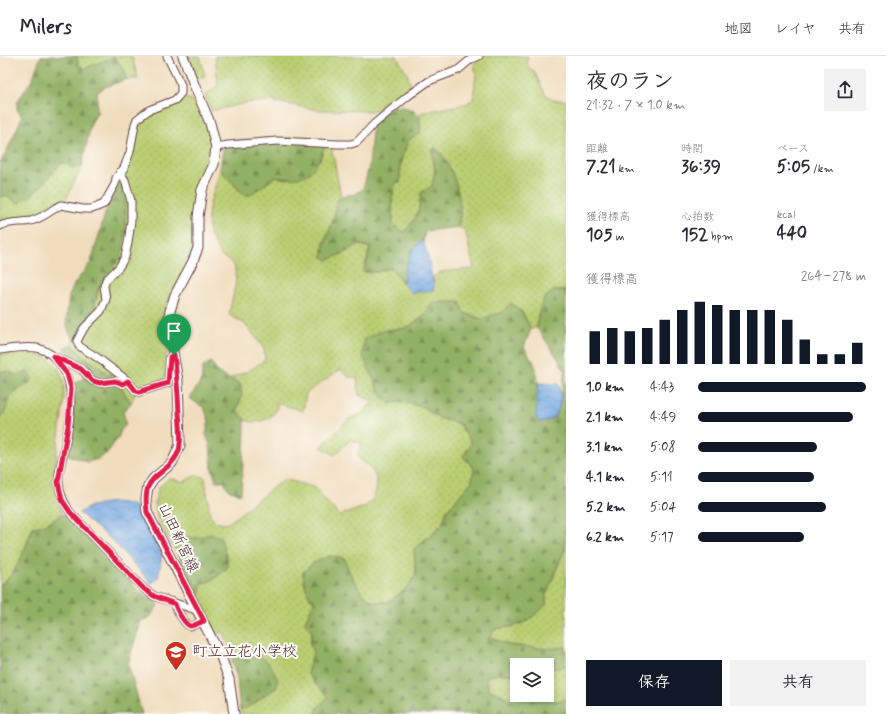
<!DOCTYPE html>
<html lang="ja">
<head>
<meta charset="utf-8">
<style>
	:root { --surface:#fff; --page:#f2f2f3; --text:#2b2b33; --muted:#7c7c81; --line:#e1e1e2; --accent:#111827 }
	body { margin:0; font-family:Mynerve,"Klee One",sans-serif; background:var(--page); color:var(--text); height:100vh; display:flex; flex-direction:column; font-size:15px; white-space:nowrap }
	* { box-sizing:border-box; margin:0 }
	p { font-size:13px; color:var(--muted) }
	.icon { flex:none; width:22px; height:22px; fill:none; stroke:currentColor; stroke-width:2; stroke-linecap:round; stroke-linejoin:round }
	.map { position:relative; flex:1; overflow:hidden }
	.side { display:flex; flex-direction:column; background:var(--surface); width:320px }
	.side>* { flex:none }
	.tools { position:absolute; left:510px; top:602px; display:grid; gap:8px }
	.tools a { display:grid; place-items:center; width:44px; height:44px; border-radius:0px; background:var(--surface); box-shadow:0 2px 6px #0003; font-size:20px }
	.pin { position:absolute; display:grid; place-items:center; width:34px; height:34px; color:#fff; margin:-41px -17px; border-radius:50% 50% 50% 0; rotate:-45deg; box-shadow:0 0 4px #0007 }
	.pin .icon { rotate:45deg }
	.round { display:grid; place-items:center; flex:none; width:42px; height:42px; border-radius:0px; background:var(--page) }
	.headline { display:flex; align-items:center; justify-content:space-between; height:68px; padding:0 20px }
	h1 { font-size:22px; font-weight:700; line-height:30px }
	.stats { display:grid; grid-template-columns:repeat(3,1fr); gap:6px; height:68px; padding:4px 20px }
	.stats div { display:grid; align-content:center }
	.stats b { font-size:17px; font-weight:700 }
	.stats small { font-size:11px; font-weight:400 }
	.stats p { font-size:11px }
	.chart { height:112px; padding:8px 20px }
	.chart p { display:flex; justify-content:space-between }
	.chart svg { width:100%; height:72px; margin-top:4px; stroke:var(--accent); stroke-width:6 }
	.primary-button { display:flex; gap:8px; margin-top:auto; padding:8px 20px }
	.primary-button a { flex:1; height:46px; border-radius:0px; background:var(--accent); color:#fff; font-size:16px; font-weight:700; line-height:46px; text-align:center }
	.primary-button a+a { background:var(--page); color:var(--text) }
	ul { padding:0 20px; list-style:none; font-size:13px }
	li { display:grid; grid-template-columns:64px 48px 1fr; align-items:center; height:30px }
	li i { height:10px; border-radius:5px; background:var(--accent) }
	header { display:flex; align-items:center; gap:24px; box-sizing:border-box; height:56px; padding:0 20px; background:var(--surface); border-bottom:1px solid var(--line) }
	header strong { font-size:19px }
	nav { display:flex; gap:22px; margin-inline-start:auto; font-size:14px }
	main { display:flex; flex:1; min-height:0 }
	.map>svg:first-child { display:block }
	.grass { fill:url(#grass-dots); stroke:#82764e }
	.forest { fill:url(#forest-firs); stroke:#6e6847 }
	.water { fill:url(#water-waves); stroke:#5f6486 }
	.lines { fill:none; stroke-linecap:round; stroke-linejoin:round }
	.stream { stroke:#74a8e1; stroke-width:1.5 }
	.minor-casing { stroke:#633b41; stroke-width:9 }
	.major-casing { stroke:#633b41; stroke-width:11 }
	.minor { stroke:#fff; stroke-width:7 }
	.major { stroke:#fff; stroke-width:9 }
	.route-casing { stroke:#fff; stroke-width:8 }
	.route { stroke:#e11d48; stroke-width:5 }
	.labels { text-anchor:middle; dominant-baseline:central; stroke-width:4; stroke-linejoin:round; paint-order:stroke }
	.street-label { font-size:15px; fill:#4a1f2b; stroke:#fdfcf7 }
	.poi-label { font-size:15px; fill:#4a1f2b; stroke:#fdfcf7; text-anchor:start }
</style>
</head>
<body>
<header>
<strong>Milers</strong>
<nav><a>地図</a><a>レイヤ</a><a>共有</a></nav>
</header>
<main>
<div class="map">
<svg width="566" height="658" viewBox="0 0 566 658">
	<defs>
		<pattern id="grass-dots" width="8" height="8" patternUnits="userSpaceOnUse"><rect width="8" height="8" fill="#b9cd71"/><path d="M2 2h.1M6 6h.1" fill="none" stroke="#a1b062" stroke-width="1.8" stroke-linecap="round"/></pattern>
		<pattern id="forest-firs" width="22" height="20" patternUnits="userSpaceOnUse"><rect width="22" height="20" fill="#92b063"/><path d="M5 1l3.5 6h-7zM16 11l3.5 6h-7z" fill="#798f52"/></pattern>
		<pattern id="water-waves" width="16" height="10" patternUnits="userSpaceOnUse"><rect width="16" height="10" fill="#74a8e1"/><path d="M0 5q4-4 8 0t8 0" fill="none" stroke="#6188b7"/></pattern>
	</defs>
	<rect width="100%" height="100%" fill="#fdfcf7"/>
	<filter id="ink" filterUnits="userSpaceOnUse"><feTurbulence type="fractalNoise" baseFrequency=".025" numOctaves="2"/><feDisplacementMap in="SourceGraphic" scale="8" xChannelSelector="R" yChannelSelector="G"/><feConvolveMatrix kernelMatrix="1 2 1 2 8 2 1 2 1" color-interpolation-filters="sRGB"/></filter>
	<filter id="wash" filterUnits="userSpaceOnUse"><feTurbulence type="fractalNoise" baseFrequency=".012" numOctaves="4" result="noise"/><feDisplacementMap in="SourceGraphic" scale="16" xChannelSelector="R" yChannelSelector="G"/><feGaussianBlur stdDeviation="0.9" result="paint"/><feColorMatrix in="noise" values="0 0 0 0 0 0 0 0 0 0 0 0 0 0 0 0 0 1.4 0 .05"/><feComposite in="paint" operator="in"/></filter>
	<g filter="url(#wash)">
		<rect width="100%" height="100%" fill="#f0dcbc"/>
		<g class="grass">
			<polygon points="77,0 132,0 138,23 126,23 125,15 115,3 106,4 84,13 78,9"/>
			<polygon points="188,0 200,0 205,20 196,24"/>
			<polygon points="215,0 396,0 407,17 411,30 387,49 372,55 318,54 271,45 245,47 212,55 205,40 218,29"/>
			<path d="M484,0H528L527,9L535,17L545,38L553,44H566V234L553,235L538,258L537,272L531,273L522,256H502L482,263L434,246L421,262L407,272L385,274L389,347L402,346L422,350L439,362L460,368L472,387L463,401L474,412L472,425L447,454L442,469L414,493L416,520L405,534L388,546C384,546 376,547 372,545C361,539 347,515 345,503L328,500L320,505L311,508L309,541L314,546L305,566L312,575L310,587L328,641L318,651L316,658H241L240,654L254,648L266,638L276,632L256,599L232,604L229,589L224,577H214L199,540L201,529L215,522L228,504L223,494L221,481C208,477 211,480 199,482C186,483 183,477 170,484L158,465L155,446L159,431L169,422L183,426L197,419L205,422L210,459C214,467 219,467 227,468L284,423L316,432L324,443L340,460C349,455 361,454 368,448C373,444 374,440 376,435C381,411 359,409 358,399C358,395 360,390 362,387L350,384L335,399L321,391L349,363L361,358L374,345L359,339L357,322L348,321L341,313L306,337L303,355L277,347C277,349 277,354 275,356C270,364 254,369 246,364C242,362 239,357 237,354L242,339L240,328L229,323L252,313L265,304L264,293L258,284L244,267L229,259L236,225L235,211L229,204L221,200L209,177L208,163L209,151L220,114L234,128L242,138L250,139L275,121L287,123L320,104L325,89H331L341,140L336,146L334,162L323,190L344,197L358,188L370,192L363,216H377L390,212L397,218L403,228L434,231L433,221L440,216L474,213L465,174L458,171C465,147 453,108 435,91L432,95L435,114L432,130L421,137C419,158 417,161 404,176L393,169L392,144L395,126L400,127C400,116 401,91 409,83C412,81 417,79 420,76V57L465,48L473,44L476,18L474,8Z"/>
			<polygon points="186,42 191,43 205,65 210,77 212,96 208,110 198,131 195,156 195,187 192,199 180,223 169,243 165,253 164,273 169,292 166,299 165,324 137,332 131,347 116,324 96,309 81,299 73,289 73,282 94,253 97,239 102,225 121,124 137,72 151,58 166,53"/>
			<polygon points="61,107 64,107 72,111 82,110 65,146 52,149 30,160 12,163 0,168 0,142 6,139 17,147 42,129"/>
			<path d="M13,297C28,297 51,297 59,314C67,328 64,343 62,358C58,391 49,426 62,458C53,465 44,470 33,471C25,491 19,516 0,529V299Z"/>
			<path d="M566,490V591L547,593L508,589L490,581L495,573C521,570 527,567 546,549V539Z"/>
			<polygon points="566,609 566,643 562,645 510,643 489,633 486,621 499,618 517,618 517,639 547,639 547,613 559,612"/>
		</g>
		<g class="forest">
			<path d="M41,0H77L78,9L84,13L106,4L115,2L125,15L126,23L103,32L97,37V57L91,67L82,110L72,111L64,107H61C51,118 32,144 17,147L6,139L0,142V105L5,99L22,61L17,53V46L32,24Z"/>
			<path d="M393,50C414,52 421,54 420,77L410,83L407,87L400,108V127L395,126L392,144L393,169L404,176C417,161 419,158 421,137L432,130L435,114L432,95L435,91C453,107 465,147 458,171C447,173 436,173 425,175L423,185C409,191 404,214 403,228L397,218L390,212L377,216H363L368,203L370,191L358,188L344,197L328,204L322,200C324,187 329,176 333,164C336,155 335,147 341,140L355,138L363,133L369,111L373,64Z"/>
			<path d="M279,82C292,82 316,78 325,89C315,117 305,127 275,121L250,139L242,138L234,128L220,114L224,86Z"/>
			<path d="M121,124C127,138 127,186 121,200C115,211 107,216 102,225C97,233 97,243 94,252C93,257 77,276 73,282L70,278L66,267L69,240L75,227L91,206L110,141Z"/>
			<path d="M566,234V490L546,539V549C527,567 521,570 495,573L490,581L508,589L547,593L566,591V609L559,612L547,613V609H517V618H499L486,621L489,633L510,643L562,645L566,643V658H316L318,651L328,641L316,629L307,617L313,597L310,587L312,575L305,566L314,546C306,537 304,528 303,516C314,506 330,495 345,503C347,515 361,539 372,545C376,547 384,546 388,546L405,534L416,520L414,493L442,469L447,454L472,425L474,412L463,401L471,387L460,368L439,362L422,350L402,346L389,347L380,338L362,298L365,282L385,274L407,272L421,262L434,246H460L464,257L482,263L502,256L511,247L522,256L531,273L524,291C527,296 531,302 534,307C541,324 537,343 536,360L547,366L556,360L561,342L565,315L557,301L537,272L538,258L544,242L553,235Z"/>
			<path d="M73,289L81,299L96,309L116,324L131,347L123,356L126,366L124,371L121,374L118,382L107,397L98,403L87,406L68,399C68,375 77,351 75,327L84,322L82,309L70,299L63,292Z"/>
			<polygon points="211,306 218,317 239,328 242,339 237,354 245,363 245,376 241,438 230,435 223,425 216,425 212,413 210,389 206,378 209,365 204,351 199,349 190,342 201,325 203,311"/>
			<polygon points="7,315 16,319 28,316 32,321 31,326 17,334 9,341 6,354 0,363 0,316"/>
			<path d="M62,458L68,461L143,539L159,548L150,561L141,565L128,607L142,658H0V529C19,516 25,491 33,471C44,470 53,465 62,458Z"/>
			<path d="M211,478L221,481C223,492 228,501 227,512L215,522L201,529L199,540L170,484L178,480L198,482Z"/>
			<path d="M256,599C269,604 273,612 278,625L276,632L266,638L254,648L240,654L237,623L232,604Z"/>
		</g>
		<g class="water">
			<path d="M423,185L428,201L434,231L433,234L412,237L403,228C404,214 409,191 423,185Z"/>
			<path d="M538,327L558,328C565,344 558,367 539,366L536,360Z"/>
			<polygon points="112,446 124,447 134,450 143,457 162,499 158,523 151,527 113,485 79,457 91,450"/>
		</g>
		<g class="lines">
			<polyline class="stream" points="417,30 426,21 441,17"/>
		</g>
	</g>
	<g filter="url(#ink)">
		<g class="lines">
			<g class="minor-casing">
				<g id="minor">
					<polyline points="216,91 228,89 277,85 337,88 351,88 357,86 374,68 408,40 429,25 458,14 470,4 479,0"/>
					<polyline points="120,116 125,124 131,145 131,165 128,187 125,201 119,211 106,224 104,230 106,243 101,255 84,272 77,285 79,290 98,302 128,325 136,335 139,336 168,327 170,301 174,299"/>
					<path d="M0,170C9,165 21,167 31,165C43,162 51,154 61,149L83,153H92L104,148L115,128L116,122L124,112L130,96L135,68L137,63L149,54L175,44L181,37V29L167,0"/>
					<path d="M0,294C27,291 45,285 62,311C79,335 67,377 62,404C60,411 58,420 59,428C60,439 64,446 70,456L144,533L154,540L199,555"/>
					<polyline points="55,301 81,313 93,325 100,327 115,325 123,328 128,325"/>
					<path d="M175,548C176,553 185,569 190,570C194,570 200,566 203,565"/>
				</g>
			</g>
			<g class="major-casing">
				<polyline id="major" points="183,0 195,31 210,67 216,91 214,108 202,134 198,161 198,192 193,205 175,239 170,255 168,268 178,325 180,389 172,407 153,423 148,431 146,443 147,456 221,601 229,623 234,658"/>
			</g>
			<use href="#minor" class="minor"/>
			<use href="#major" class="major"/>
		</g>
	</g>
	<g class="lines" filter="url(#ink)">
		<g class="route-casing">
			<path id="route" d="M174,299C177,319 178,338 179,357C180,369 182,383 179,394C173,413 153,417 148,431C145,439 146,448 147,456L204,565C200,566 194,570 190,570C185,569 176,553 175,548L154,540L144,533L70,456L62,444L58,426L68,370L71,332L67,318L53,300L81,313L93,325L100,327L115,325L123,328L128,325L136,335L139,336L168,327L170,301Z"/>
		</g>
		<use href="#route" class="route"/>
	</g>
	<defs>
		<g id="school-pin" transform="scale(1.15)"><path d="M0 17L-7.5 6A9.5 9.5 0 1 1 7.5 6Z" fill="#c8321e" stroke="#fdfcf7"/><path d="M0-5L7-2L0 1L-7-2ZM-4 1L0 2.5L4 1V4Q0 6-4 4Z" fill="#fff"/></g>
	</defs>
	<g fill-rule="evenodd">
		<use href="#school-pin" x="176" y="596"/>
	</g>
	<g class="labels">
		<g class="street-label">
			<text transform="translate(178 482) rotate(65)">山田新宮線</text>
		</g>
		<g class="poi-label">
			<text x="192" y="596">町立立花小学校</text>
		</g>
	</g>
</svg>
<div class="tools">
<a><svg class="icon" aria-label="layers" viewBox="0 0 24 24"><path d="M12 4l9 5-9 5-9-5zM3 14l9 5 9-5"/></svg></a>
</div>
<div class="pin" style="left:174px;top:299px;background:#1e9e55"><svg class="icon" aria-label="arrive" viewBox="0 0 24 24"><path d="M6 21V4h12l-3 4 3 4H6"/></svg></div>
</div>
<section class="side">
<div class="headline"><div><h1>夜のラン</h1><p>21:32 · 7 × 1.0 km</p></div><a class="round"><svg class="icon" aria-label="share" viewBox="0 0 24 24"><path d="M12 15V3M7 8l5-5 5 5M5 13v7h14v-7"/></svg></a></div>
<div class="stats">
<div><p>距離</p><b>7.21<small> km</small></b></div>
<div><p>時間</p><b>36:39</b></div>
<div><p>ペース</p><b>5:05<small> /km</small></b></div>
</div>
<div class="stats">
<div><p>獲得標高</p><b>105<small> m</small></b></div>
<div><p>心拍数</p><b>152<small> bpm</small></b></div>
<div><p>kcal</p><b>440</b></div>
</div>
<div class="chart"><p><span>獲得標高</span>264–278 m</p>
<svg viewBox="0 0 160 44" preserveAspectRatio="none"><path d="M5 44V24M15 44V22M25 44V24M35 44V22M45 44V17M55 44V11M65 44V6M75 44V8M85 44V11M95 44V11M105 44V11M115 44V17M125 44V29M135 44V38M145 44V38M155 44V31"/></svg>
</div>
<ul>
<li><b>1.0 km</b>4:43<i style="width:100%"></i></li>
<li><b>2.1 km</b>4:49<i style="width:92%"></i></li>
<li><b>3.1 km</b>5:08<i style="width:71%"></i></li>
<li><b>4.1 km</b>5:11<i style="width:69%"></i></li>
<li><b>5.2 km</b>5:04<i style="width:76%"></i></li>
<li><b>6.2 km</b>5:17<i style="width:63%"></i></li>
</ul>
<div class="primary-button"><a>保存</a><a>共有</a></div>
</section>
</main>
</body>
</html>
